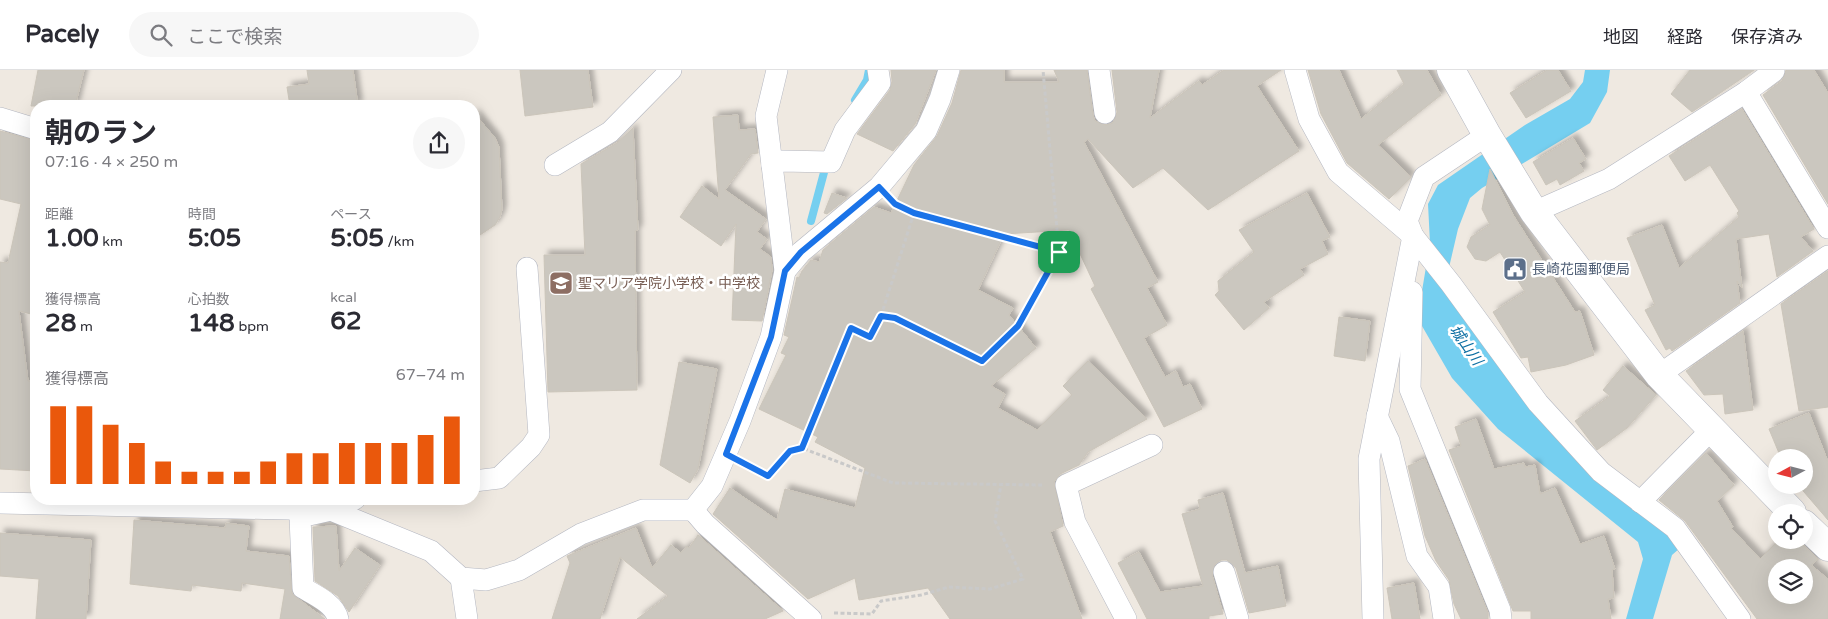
<!DOCTYPE html>
<html lang="ja">
<head>
<meta charset="utf-8">
<style>
	:root { --surface:#fff; --page:#f7f7f7; --text:#2b2b33; --muted:#7c7c81; --line:#e1e1e2; --accent:#ea580c }
	body { margin:0; font-family:"Varela Round","Noto Sans JP",sans-serif; background:var(--page); color:var(--text); height:100vh; display:flex; flex-direction:column; font-size:19px; white-space:nowrap }
	* { box-sizing:border-box; margin:0 }
	p { font-size:16px; color:var(--muted) }
	.icon { flex:none; width:28px; height:28px; fill:none; stroke:currentColor; stroke-width:2; stroke-linecap:round; stroke-linejoin:round }
	.map { position:relative; flex:1; overflow:hidden }
	.drawer { position:absolute; left:30px; top:30px; width:450px; height:405px; display:flex; flex-direction:column; background:var(--surface); border-radius:20px; box-shadow:0 5px 20px #0002 }
	.drawer>* { flex:none }
	.needle { width:32px; rotate:263deg }
	.tools { position:absolute; left:1768px; top:379px; display:grid; gap:10px }
	.tools a { display:grid; place-items:center; width:45px; height:45px; border-radius:50%; background:var(--surface); box-shadow:0 5px 20px #0002; font-size:25px }
	.pin { position:absolute; display:grid; place-items:center; width:42px; height:42px; color:#fff; margin:-21px; border-radius:10px; box-shadow:0 2px 8px #0006 }
	.round { display:grid; place-items:center; flex:none; width:52px; height:52px; border-radius:26px; background:var(--page) }
	.headline { display:flex; align-items:center; justify-content:space-between; height:85px; padding:0 15px }
	h1 { font-size:28px; font-weight:700; line-height:38px }
	.stats { display:grid; grid-template-columns:repeat(3,1fr); gap:8px; height:85px; padding:5px 15px }
	.stats div { display:grid; align-content:center }
	.stats b { font-size:25px; font-weight:700 }
	.stats small { font-size:14px; font-weight:400 }
	.stats p { font-size:14px }
	.chart { height:140px; padding:10px 15px }
	.chart p { display:flex; justify-content:space-between }
	.chart svg { width:100%; height:90px; margin-top:5px; stroke:var(--accent); stroke-width:6 }
	header { display:flex; align-items:center; gap:30px; box-sizing:border-box; height:70px; padding:0 25px; background:var(--surface); border-bottom:1px solid var(--line) }
	header strong { font-size:24px }
	nav { display:flex; gap:28px; margin-inline-start:auto; font-size:18px }
	.search { width:350px; height:45px; background:var(--page); display:flex; align-items:center; gap:12px; box-sizing:border-box; padding:0 18px; border-radius:28px; color:var(--muted); font-size:19px }
	.map>svg:first-child { display:block }
	.water { fill:#75cff0 }
	.lines { fill:none; stroke-linecap:round; stroke-linejoin:round }
	.stream { stroke:#75cff0; stroke-width:8 }
	.building { fill:#cbc7bf; stroke:#cbc5ba; fill-rule:evenodd; filter:url(#shadow) }
	.street-casing { stroke:#b4b7c1; stroke-width:22 }
	.secondary-casing { stroke:#b4b7c1; stroke-width:29 }
	.path { stroke:#c9c9c9; stroke-width:3; stroke-dasharray:4 2.5; stroke-linecap:butt }
	.street { stroke:#fff; stroke-width:21 }
	.secondary { stroke:#fff; stroke-width:28 }
	.route-casing { stroke:#fff; stroke-width:10 }
	.route { stroke:#1a73e8; stroke-width:6 }
	.labels { text-anchor:middle; dominant-baseline:central; stroke-width:5; stroke-linejoin:round; paint-order:stroke }
	.service-label { font-size:14px; fill:#4e5e75; stroke:#fff; text-anchor:start }
	.education-label { font-size:14px; fill:#785e54; stroke:#fff; text-anchor:start }
	.water-label { font-size:15px; font-style:italic; fill:#0d6fa3; stroke:#fff }
</style>
</head>
<body>
<header>
<strong>Pacely</strong>
<div class="search"><svg class="icon" aria-label="search" viewBox="0 0 24 24"><circle cx="10" cy="10" r="6"/><path d="M15 15l6 6"/></svg>ここで検索</div>
<nav><a>地図</a><a>経路</a><a>保存済み</a></nav>
</header>
<div class="map">
<svg width="1828" height="549" viewBox="0 0 1828 549">
	<defs>
		<filter id="shadow"><feDropShadow dx="4.5" dy="-4.5" stdDeviation="2.5" flood-color="#0004"/></filter>
	</defs>
	<rect width="100%" height="100%" fill="#efe9e1"/>
	<polygon class="water" points="1585,0 1610,0 1607,22 1590,53 1482,118 1470,128 1458,159 1444,219 1664,456 1680,478 1672,485 1653,549 1626,549 1643,489 1638,472 1498,359 1452,308 1422,256 1422,221 1430,173 1428,134 1438,115 1525,55 1570,29 1583,12"/>
	<g class="lines">
		<g class="stream">
			<polyline points="855,30 867,10 869,0"/>
			<polyline points="811,151 826,95"/>
		</g>
	</g>
	<g class="building">
		<polygon points="38,0 84,0 75,36 31,36"/>
		<polygon points="307,0 353,0 358,36 290,36 287,17 309,14"/>
		<polygon points="520,0 588,0 593,37 525,46"/>
		<polygon points="891,0 936,0 915,54 893,81 857,64 890,20 892,11"/>
		<polygon points="961,0 1004,0 1004,12 1059,12 1054,0 1087,0 1093,45 1095,51 1106,55 1113,53 1117,42 1112,0 1159,0 1150,48 1199,11 1202,15 1224,0 1281,0 1257,16 1299,81 1208,140 1163,98 1133,118 1088,69 1084,72 1158,212 1147,218 1167,255 1144,268 1165,307 1176,301 1183,317 1190,314 1202,339 1164,357 1091,219 1095,216 1069,160 1004,164 978,220 1013,238 1009,245 1036,278 991,316 1005,324 998,338 1037,360 1072,325 1063,316 1088,291 1147,349 1088,382 1079,395 1060,404 1054,412 1063,456 1050,462 1082,549 950,549 928,518 859,530 855,508 808,529 713,444 730,418 777,450 785,419 855,438 865,398 815,372 818,367 759,339 786,285 781,283 789,267 784,265 797,207 799,208 802,201 811,190 819,192 823,180 874,137 891,143 914,95 937,66 952,33"/>
		<polygon points="1308,0 1339,0 1361,49 1404,14 1397,0 1427,0 1441,25 1378,75 1411,107 1389,129 1347,93 1321,44"/>
		<polygon points="1547,0 1558,0 1571,21 1526,48 1510,23"/>
		<polygon points="1690,0 1754,0 1692,42 1671,24"/>
		<polygon points="1786,0 1814,0 1828,23 1828,134 1763,25 1782,11"/>
		<polygon points="1742,39 1814,159 1801,167 1813,181 1777,207 1769,164 1736,169 1742,218 1737,211 1740,233 1672,281 1670,278 1666,280 1645,240 1655,235 1627,168 1662,155 1679,198 1739,147 1737,143 1739,141 1710,95 1685,111 1669,86"/>
		<polygon points="474,43 495,68 499,77 502,139 500,147 495,155 474,169"/>
		<polygon points="738,45 739,60 755,59 758,83 751,84 725,120 766,149 757,162 767,169 760,179 771,187 772,200 762,251 732,250 736,154 721,176 680,147 702,116 719,129 713,47"/>
		<polygon points="633,58 638,160 635,161 637,320 548,322 544,185 585,185 581,94 617,73"/>
		<polygon points="0,61 36,71 36,217 31,244 19,241 28,311 36,311 36,401 0,399 0,192 8,193 21,134 0,129"/>
		<polygon points="1573,68 1586,89 1579,93 1584,101 1560,115 1557,109 1546,115 1533,92"/>
		<polygon points="1490,99 1513,145 1575,242 1580,241 1594,285 1566,295 1531,302 1528,287 1521,288 1493,242 1525,222 1500,182 1486,191 1475,189 1467,177 1471,167 1490,155 1482,139"/>
		<polygon points="832,123 847,128 827,144 824,143"/>
		<polygon points="1307,123 1330,167 1322,171 1328,184 1300,199 1304,205 1264,232 1269,238 1244,260 1215,225 1219,221 1218,211 1254,182 1239,160"/>
		<polygon points="1828,201 1828,337 1799,341 1781,234"/>
		<polygon points="1339,247 1370,251 1365,291 1334,286"/>
		<polygon points="1743,261 1753,340 1725,344 1723,324 1704,325 1686,301"/>
		<polygon points="679,292 717,299 698,399 690,413 660,395"/>
		<polygon points="1623,296 1656,325 1627,358 1597,380 1575,351 1610,326 1603,320"/>
		<polygon points="1809,343 1828,392 1828,450 1798,415 1804,415 1804,388 1781,388 1769,359"/>
		<polygon points="1476,349 1494,399 1524,393 1525,397 1535,395 1540,424 1555,418 1580,474 1604,466 1615,499 1612,500 1614,528 1608,529 1611,549 1531,549 1531,541 1513,541 1449,380 1461,376 1455,357"/>
		<path d="M1706,383L1734,415L1717,431L1733,457L1731,458L1760,489L1779,470H1798L1818,489L1811,495L1828,509V549H1757L1685,451L1659,430ZM1776,498H1804V525H1776Z"/>
		<polygon points="1425,389 1488,543 1488,549 1461,549 1454,534 1449,510 1436,491 1425,466 1408,396"/>
		<polygon points="1223,423 1245,503 1278,496 1286,536 1249,543 1236,498 1227,490 1221,490 1215,494 1212,505 1223,544 1209,546 1209,549 1147,549 1118,493 1139,482 1160,522 1203,516 1182,444 1200,439 1198,430"/>
		<polygon points="134,450 225,458 226,453 249,456 246,481 289,486 292,524 325,549 280,549 285,519 242,513 241,521 192,515 191,521 130,514"/>
		<polygon points="336,456 339,501 355,478 380,495 349,542 338,526 315,511 313,457"/>
		<polygon points="636,458 652,498 671,475 681,483 687,476 689,478 698,465 783,541 765,549 637,549 668,526 620,487 600,549 552,549 570,493 567,486"/>
		<polygon points="0,463 91,470 86,549 36,549 39,509 0,506"/>
		<polygon points="1414,513 1420,549 1392,549 1387,518"/>
	</g>
	<g class="lines">
		<g class="street-casing">
			<g id="street">
				<polyline points="1099,0 1105,43"/>
				<polyline points="1295,0 1309,49 1338,102 1413,166 1451,214 1538,333 1601,402 1675,458 1740,549"/>
				<polyline points="1746,22 1828,158"/>
				<polyline points="0,48 36,59"/>
				<polyline points="555,95 610,62 671,0"/>
				<polyline points="772,95 781,91 831,92 845,60 880,13 878,0"/>
				<polyline points="1534,142 1609,109 1746,22 1774,1"/>
				<polyline points="785,201 801,182 879,117 926,61 940,29 949,0"/>
				<polyline points="1412,222 1410,319 1500,540 1501,549"/>
				<polyline points="1659,305 1828,186"/>
				<polyline points="1377,346 1389,371 1417,486 1439,517 1444,549"/>
				<polyline points="474,411 499,408 531,377 539,365 527,198"/>
				<polyline points="1640,432 1713,358"/>
				<polyline points="0,433 331,440 431,481 461,508 486,510 519,500 581,464 643,440 693,440 712,416 740,351 771,267 785,201 766,46 777,0"/>
				<polyline points="693,440 705,454 811,549"/>
				<polyline points="1224,502 1238,549"/>
				<polyline points="461,508 467,549"/>
				<path d="M338,549C335,534 315,525 303,518L300,447L331,440L355,429"/>
				<polyline points="1126,549 1075,452 1066,415 1152,375"/>
				<polyline points="1373,549 1369,389 1413,166 1407,151 1424,107 1487,65"/>
			</g>
		</g>
		<g class="secondary-casing">
			<g id="secondary">
				<polyline points="1451,0 1487,65 1534,142 1659,305 1792,442"/>
				<polyline points="1804,454 1828,477"/>
			</g>
		</g>
		<g class="path">
			<polyline points="896,135 914,143 1059,182"/>
			<polyline points="914,143 881,246 870,267 851,257 802,378 893,413 1043,415"/>
			<polyline points="881,246 895,248 982,291 1018,256 1059,182 1043,0"/>
			<polyline points="747,394 768,406 790,381 802,378"/>
			<polyline points="834,543 872,544 881,531 921,525 949,517 990,519 1023,509 995,451 1001,414"/>
		</g>
		<use href="#street" class="street"/>
		<use href="#secondary" class="secondary"/>
	</g>
	<g class="lines">
		<g class="route-casing">
			<polygon id="route" points="879,117 895,134 914,143 1059,182 1018,256 982,291 895,248 881,246 870,267 851,258 802,378 790,381 768,406 726,384 771,267 785,201 801,182"/>
		</g>
		<use href="#route" class="route"/>
	</g>
	<defs>
		<g id="civic-square" transform="scale(1.25)"><rect x="-9" y="-9" width="18" height="18" rx="4" fill="#5c6f8a" stroke="#fff"/><path d="M-.6-6.5H3V-4.5H.6V-3L4-1V1h2V6H-6V1h2V-1L-.6-3ZM-1.2 2.5V6h2.4V2.5Z" fill="#fff"/></g>
		<g id="school-square" transform="scale(1.25)"><rect x="-9" y="-9" width="18" height="18" rx="4" fill="#8d6e63" stroke="#fff"/><path d="M0-5L7-2L0 1L-7-2ZM-4 1L0 2.5L4 1V4Q0 6-4 4Z" fill="#fff"/></g>
	</defs>
	<g fill-rule="evenodd">
		<use href="#civic-square" x="1515" y="199"/>
		<use href="#school-square" x="561" y="213"/>
	</g>
	<g class="labels">
		<g class="service-label">
			<text x="1532" y="199">長崎花園郵便局</text>
		</g>
		<g class="education-label">
			<text x="578" y="213">聖マリア学院小学校・中学校</text>
		</g>
		<g class="water-label">
			<text transform="translate(1466 275) rotate(55)">城山川</text>
		</g>
	</g>
</svg>
<div class="tools">
<a><svg class="needle" viewBox="-14 -14 28 28"><path d="M0-13l5 13h-10z" fill="#e53935"/><path d="M0 13l5-13h-10z" fill="#7c7c81"/></svg></a>
<a><svg class="icon" aria-label="locate" viewBox="0 0 24 24"><circle cx="12" cy="12" r="6"/><path d="M12 2v4M12 18v4M2 12h4M18 12h4"/></svg></a>
<a><svg class="icon" aria-label="layers" viewBox="0 0 24 24"><path d="M12 4l9 5-9 5-9-5zM3 14l9 5 9-5"/></svg></a>
</div>
<div class="pin" style="left:1059px;top:182px;background:#1e9e55"><svg class="icon" aria-label="arrive" viewBox="0 0 24 24"><path d="M6 21V4h12l-3 4 3 4H6"/></svg></div>
<section class="drawer">
<div class="headline"><div><h1>朝のラン</h1><p>07:16 · 4 × 250 m</p></div><a class="round"><svg class="icon" aria-label="share" viewBox="0 0 24 24"><path d="M12 15V3M7 8l5-5 5 5M5 13v7h14v-7"/></svg></a></div>
<div class="stats">
<div><p>距離</p><b>1.00<small> km</small></b></div>
<div><p>時間</p><b>5:05</b></div>
<div><p>ペース</p><b>5:05<small> /km</small></b></div>
</div>
<div class="stats">
<div><p>獲得標高</p><b>28<small> m</small></b></div>
<div><p>心拍数</p><b>148<small> bpm</small></b></div>
<div><p>kcal</p><b>62</b></div>
</div>
<div class="chart"><p><span>獲得標高</span>67–74 m</p>
<svg viewBox="0 0 160 44" preserveAspectRatio="none"><path d="M5 44V6M15 44V6M25 44V15M35 44V24M45 44V33M55 44V38M65 44V38M75 44V38M85 44V33M95 44V29M105 44V29M115 44V24M125 44V24M135 44V24M145 44V20M155 44V11"/></svg>
</div>
</section>
</div>
</body>
</html>
